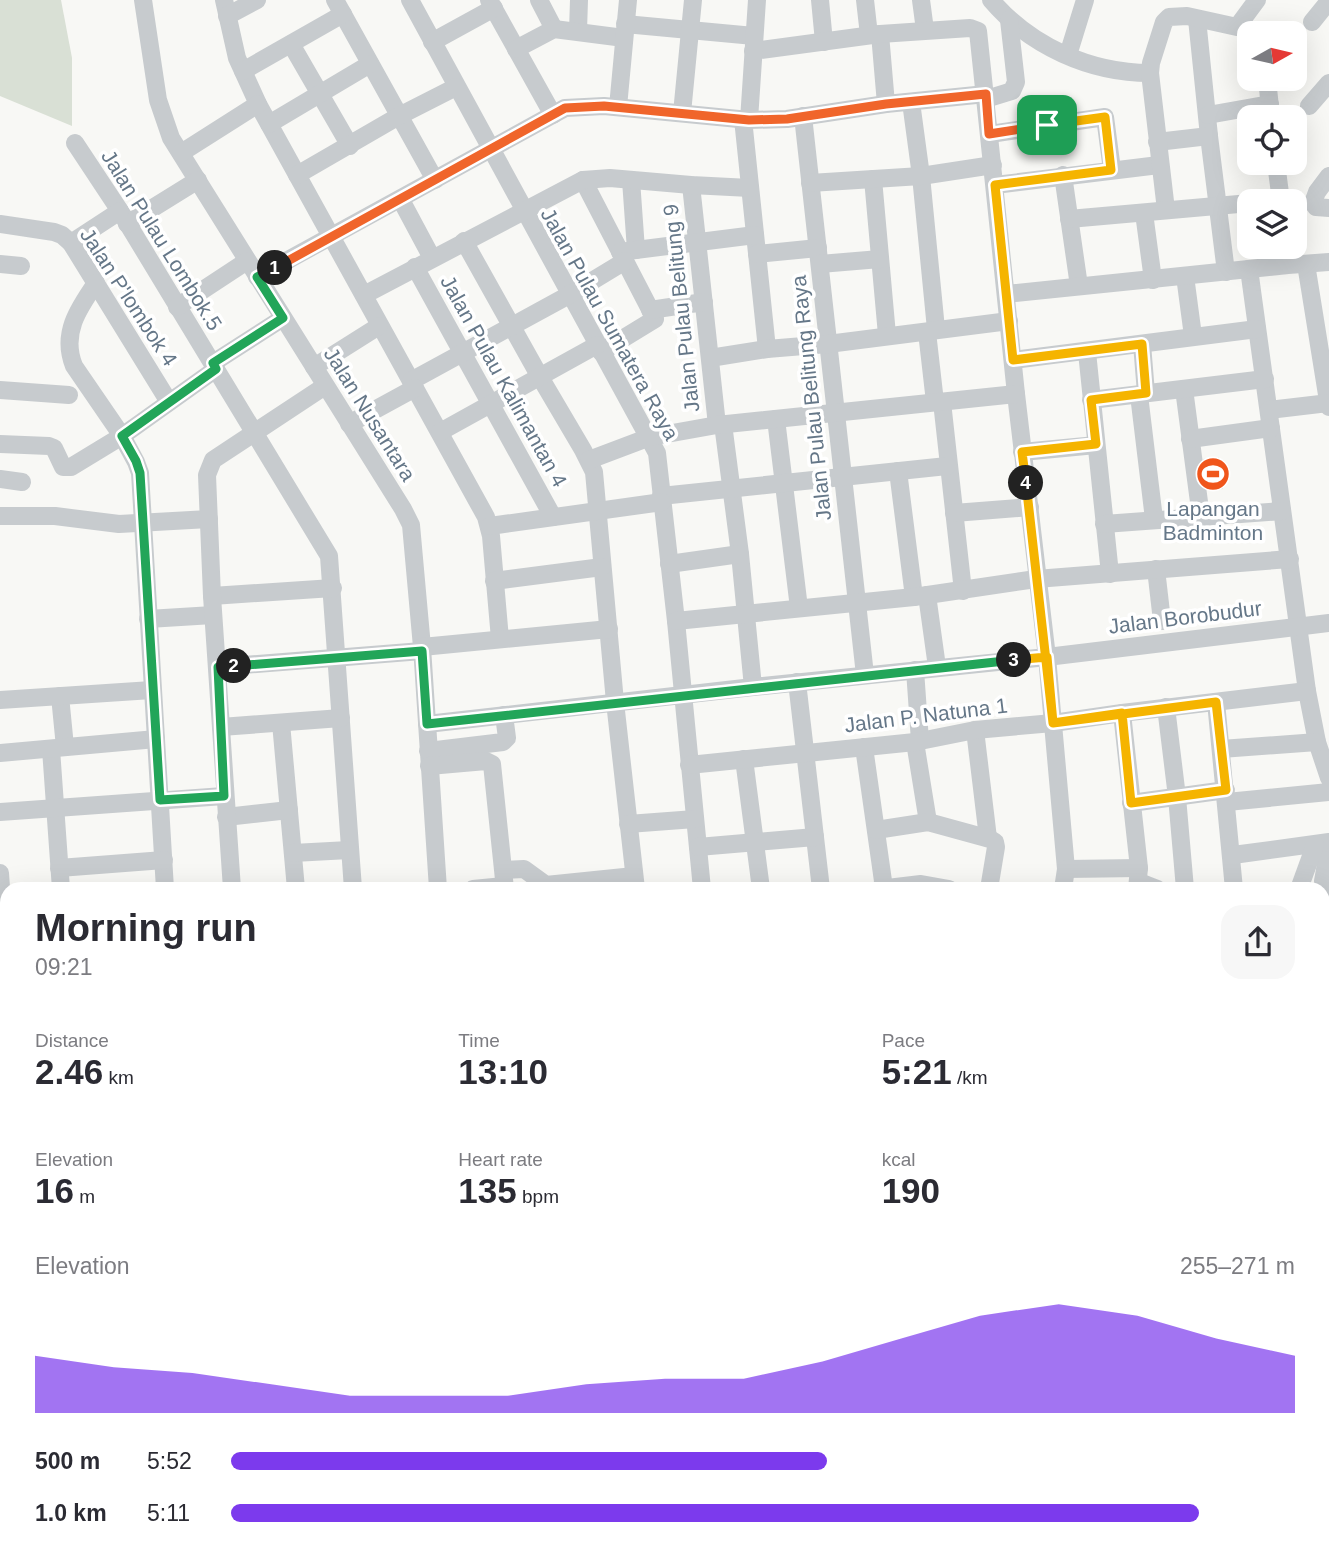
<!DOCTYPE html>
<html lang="en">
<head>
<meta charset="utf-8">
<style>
	:root { --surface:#fff; --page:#f7f7f7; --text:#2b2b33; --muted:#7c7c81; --accent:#7c3aed }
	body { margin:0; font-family:Arial,sans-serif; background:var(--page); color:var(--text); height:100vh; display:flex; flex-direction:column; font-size:26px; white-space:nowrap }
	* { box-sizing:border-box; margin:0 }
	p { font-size:23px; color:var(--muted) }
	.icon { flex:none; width:38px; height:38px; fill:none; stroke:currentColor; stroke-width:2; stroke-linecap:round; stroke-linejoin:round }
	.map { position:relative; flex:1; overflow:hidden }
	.panel { position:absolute; left:0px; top:882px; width:1330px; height:674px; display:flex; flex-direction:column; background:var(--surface); border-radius:21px 21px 0 0; box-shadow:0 7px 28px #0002 }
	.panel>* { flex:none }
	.needle { width:46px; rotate:82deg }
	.buttons { position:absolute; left:1237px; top:21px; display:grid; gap:14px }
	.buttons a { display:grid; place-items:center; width:70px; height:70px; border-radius:14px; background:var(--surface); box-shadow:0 7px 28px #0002; font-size:35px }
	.pin { position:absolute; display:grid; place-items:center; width:60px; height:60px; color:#fff; margin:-30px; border-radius:14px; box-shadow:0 4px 10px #0006 }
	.km { position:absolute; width:35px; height:35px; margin:-18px; border-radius:50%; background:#222; color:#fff; font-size:19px; line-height:35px; text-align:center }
	.round { display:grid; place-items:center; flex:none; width:74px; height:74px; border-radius:21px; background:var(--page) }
	.overview { display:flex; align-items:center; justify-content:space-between; height:119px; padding:0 35px }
	h1 { font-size:38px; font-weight:700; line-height:52px }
	.stats { display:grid; grid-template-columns:repeat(3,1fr); gap:10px; height:119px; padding:7px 35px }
	.stats div { display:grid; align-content:center }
	.stats b { font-size:35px; font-weight:700 }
	.stats small { font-size:19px; font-weight:400 }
	.stats p { font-size:19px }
	.chart { height:196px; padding:14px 35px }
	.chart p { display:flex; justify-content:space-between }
	.chart svg { width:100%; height:126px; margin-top:7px; fill:var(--accent); opacity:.7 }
	ul { padding:0 35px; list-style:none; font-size:23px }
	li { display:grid; grid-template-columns:112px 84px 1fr; align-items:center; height:52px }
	li i { height:18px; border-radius:9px; background:var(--accent) }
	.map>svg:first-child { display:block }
	.green { fill:#d9e0d5 }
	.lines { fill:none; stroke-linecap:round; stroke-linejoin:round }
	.stream { stroke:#c0cbd1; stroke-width:3.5 }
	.canal { stroke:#c0cbd1; stroke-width:12 }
	.minor { stroke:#c7cbce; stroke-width:18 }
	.split-1-casing { stroke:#fff; stroke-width:14 }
	.split-2-casing { stroke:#fff; stroke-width:14 }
	.split-3-casing { stroke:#fff; stroke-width:14 }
	.split-4-casing { stroke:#fff; stroke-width:14 }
	.split-5-casing { stroke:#fff; stroke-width:14 }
	.split-1 { stroke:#f0652b; stroke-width:9 }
	.split-2 { stroke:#22a559; stroke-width:9 }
	.split-3 { stroke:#22a559; stroke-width:9 }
	.split-4 { stroke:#f5b400; stroke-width:9 }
	.split-5 { stroke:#f5b400; stroke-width:9 }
	.labels { text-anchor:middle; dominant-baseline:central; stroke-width:7; stroke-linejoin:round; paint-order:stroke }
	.street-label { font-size:21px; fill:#657788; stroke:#fff }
	.poi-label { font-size:21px; fill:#657788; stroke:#fff }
</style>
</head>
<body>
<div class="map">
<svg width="1329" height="1555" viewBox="0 0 1329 1555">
	<rect width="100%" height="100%" fill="#f8f8f5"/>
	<g class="green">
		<polygon points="0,0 61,0 72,58 72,126 0,96"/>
		<polygon points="1219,457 1223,489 1207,490 1203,459"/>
	</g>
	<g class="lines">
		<polyline class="stream" points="1323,1484 1329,1482"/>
		<g class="canal">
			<polyline points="0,1456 7,1458"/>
			<polyline points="387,1549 412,1555"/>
			<polyline points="1117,1555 1129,1549"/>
		</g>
		<g class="minor">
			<polyline points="143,0 158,100 171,138 403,509 411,525 422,647 438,889"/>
			<polyline points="224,0 237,58 258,104 486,517 491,536 500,639"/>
			<polyline points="335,0 435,180"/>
			<polyline points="410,0 657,453 676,621 702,889"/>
			<polyline points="489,0 553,115"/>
			<polyline points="539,0 554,29"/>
			<polyline points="820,0 824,42"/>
			<polyline points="865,0 869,35"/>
			<polyline points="921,0 925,30"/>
			<path d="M991,0C1030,46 1090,73 1150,73"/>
			<polyline points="227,16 257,0"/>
			<polyline points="1197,19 1209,136 1226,272"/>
			<polyline points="1312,22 1329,1"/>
			<polyline points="625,24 754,36"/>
			<polyline points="578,31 579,0"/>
			<polyline points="880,34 886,104"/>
			<polyline points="432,42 494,8"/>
			<polyline points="291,44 350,146"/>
			<polyline points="516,49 554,29 624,38"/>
			<polyline points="753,51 880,34 970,28 978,31 1016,394 1047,657 1066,869 1063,889"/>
			<polyline points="1068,55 1085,0"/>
			<polyline points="243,71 343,14"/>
			<polyline points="1267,79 1271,117"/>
			<polyline points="986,99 1012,91 1016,82 1009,20"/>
			<polyline points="911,102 921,176 936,329"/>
			<polyline points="1309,106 1329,83"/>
			<polyline points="618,107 628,0"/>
			<polyline points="682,113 693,0"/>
			<polyline points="1208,115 1270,104"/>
			<polyline points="803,116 865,675"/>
			<polyline points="743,119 767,349"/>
			<polyline points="749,120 757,0"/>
			<polyline points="269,124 370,64"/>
			<polyline points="990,134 1105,117 1112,170"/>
			<polyline points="1157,142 1209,136"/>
			<polyline points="75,143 120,211 329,556 353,889"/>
			<polyline points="181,153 258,104"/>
			<polyline points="1276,163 1281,201"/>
			<polyline points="297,175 399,116 456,87"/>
			<polyline points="1063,175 1079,286"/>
			<polyline points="1329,176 1317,192 1313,203 1316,207 1329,208"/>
			<polyline points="873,179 887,335"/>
			<polyline points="583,180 655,319 601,352"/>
			<polyline points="631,180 636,250"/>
			<polyline points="810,183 921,176 993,165"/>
			<polyline points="691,185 717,425"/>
			<polyline points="995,185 1159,165"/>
			<polyline points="401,200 432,258"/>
			<polyline points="1166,210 1150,73 1151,63 1164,22 1169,17 1187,16 1237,27 1257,0"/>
			<polyline points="1144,213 1153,280"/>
			<polyline points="1069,219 1250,203"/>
			<polyline points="0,224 54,232 62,235 71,243 169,402"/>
			<polyline points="127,224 198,180"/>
			<polyline points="464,241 540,377 583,450 594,472 615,702 636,889"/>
			<polyline points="71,243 120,211"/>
			<polyline points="620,252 755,235"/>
			<polyline points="757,254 818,248"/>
			<polyline points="0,264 21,266"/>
			<polyline points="820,264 880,259"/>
			<polyline points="1306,264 1329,407"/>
			<polyline points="415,267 553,517"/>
			<polyline points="1249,269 1307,691 1317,742 1329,778"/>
			<polyline points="1185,276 1193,336"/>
			<polyline points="257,277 565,108 604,106 749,120 787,119 886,104 986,94"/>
			<path d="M96,283C78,309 61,334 74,366L122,436L136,462L140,473L165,889"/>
			<polyline points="1006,294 1288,265 1329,262"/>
			<polyline points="364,295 583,180 610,178 691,185 750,188"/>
			<polyline points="177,307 247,261"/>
			<polyline points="650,310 704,302"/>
			<polyline points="927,332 935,402"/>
			<polyline points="1142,344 1146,393"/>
			<polyline points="1087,352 1110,574"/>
			<polyline points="710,358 767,349 828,344 1009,321"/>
			<polyline points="1013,360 1257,329"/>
			<polyline points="213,363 283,318"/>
			<polyline points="314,367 379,326"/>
			<polyline points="411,381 569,295 625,261"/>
			<polyline points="1184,389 1201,517"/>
			<polyline points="0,390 69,395"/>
			<polyline points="1139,395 1154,519"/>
			<polyline points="1091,400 1265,379"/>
			<polyline points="942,402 963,591"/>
			<polyline points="1269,410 1329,403"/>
			<polyline points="776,419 799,608"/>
			<polyline points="349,424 415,388"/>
			<polyline points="723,424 740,554 753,687"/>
			<polyline points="440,432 597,345"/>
			<polyline points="1190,439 1271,428"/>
			<polyline points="0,444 49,446 54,448 63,467 71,467 122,436 216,369"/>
			<polyline points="1022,452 1096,445"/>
			<polyline points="589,460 650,437 717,425 1016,394"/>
			<polyline points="898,471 914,597"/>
			<polyline points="0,479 22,482"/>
			<polyline points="661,496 947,466"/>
			<polyline points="954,513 1030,507"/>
			<polyline points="0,516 55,516 119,524 209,519"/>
			<polyline points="1104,524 1282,511"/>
			<polyline points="490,526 662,502"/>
			<polyline points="669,564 740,554"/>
			<polyline points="1156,569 1162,621"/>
			<polyline points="494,581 602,567"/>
			<polyline points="927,595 937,667"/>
			<polyline points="212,596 333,588"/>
			<polyline points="148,619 213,615"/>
			<polyline points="676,621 914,597 1036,579 1290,559"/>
			<polyline points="422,647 609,629"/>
			<polyline points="218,667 422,651"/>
			<polyline points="915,670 920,741"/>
			<polyline points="797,682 821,889"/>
			<polyline points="60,696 65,747"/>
			<polyline points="0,700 152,690"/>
			<polyline points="1216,702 1234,889"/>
			<polyline points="1166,707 1177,797 1185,889"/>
			<polyline points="1122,713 1139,868 1137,889"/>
			<polyline points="281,723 296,889"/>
			<polyline points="427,724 753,687 1047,657 1329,623"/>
			<polyline points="221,727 341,718"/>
			<polyline points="975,730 988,838"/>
			<polyline points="915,742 928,822"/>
			<polyline points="864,747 884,888"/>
			<polyline points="51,749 61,889"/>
			<polyline points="1221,749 1317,742"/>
			<polyline points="428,751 503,742 507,738 504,715"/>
			<polyline points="0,753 156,739"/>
			<polyline points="744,759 761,889"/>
			<polyline points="689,765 915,742 975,730 1053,723 1122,713 1307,691"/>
			<polyline points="429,766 486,761 492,764 505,889"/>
			<polyline points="1227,802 1329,792"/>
			<polyline points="1131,803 1226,790"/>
			<polyline points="0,812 224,796"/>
			<polyline points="226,817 289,810"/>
			<polyline points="628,824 695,819"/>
			<polyline points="876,830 928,822 990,839 995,842 996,847 989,889"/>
			<polyline points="698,847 815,837"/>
			<polyline points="1329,847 1323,881 1329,889"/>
			<polyline points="293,853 349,850"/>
			<polyline points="1233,855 1329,842"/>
			<polyline points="59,868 164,860"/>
			<polyline points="1066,869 1139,868"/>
			<polyline points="504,870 524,869 546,885 634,876"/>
			<polyline points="0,873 7,975"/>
			<polyline points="1139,882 1157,889"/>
			<polyline points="232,889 212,596 207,475 213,460 325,386"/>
			<polyline points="473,889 504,886"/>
			<polyline points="879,889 921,884 949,889"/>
			<polyline points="1299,889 1315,845"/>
			<polyline points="1323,944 1329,946"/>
			<polyline points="1323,1005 1329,1006"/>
			<polyline points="0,1007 7,1007"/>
			<polyline points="1323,1064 1329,1065"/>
			<polyline points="0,1078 7,1077"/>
			<polyline points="0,1199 7,1198"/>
			<polyline points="1323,1208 1329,1210"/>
			<polyline points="0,1260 7,1259"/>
			<polyline points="1323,1279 1329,1280"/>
			<polyline points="1323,1373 1329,1371"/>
			<polyline points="1323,1438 1329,1436"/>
			<polyline points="0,1465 7,1467"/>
			<polyline points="1323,1494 1329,1493"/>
			<polyline points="115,1549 139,1555"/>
			<polyline points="22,1555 23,1549"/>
			<polyline points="70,1555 71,1549"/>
			<polyline points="243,1555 247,1549"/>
			<polyline points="331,1555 341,1551 358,1555"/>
			<polyline points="465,1555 467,1549"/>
			<polyline points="515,1555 517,1549"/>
			<polyline points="567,1555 569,1549"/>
			<polyline points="614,1555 616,1549"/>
			<polyline points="683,1555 684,1549"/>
			<polyline points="750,1555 751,1549"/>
			<polyline points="868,1555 870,1549"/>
			<polyline points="932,1555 934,1549"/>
			<polyline points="994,1555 995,1549"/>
			<polyline points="1053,1555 1054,1549"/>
			<polyline points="1140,1555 1153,1549"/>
			<polyline points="1206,1555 1208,1549"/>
			<polyline points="1254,1555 1256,1549"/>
			<polyline points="1306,1555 1308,1549"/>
		</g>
	</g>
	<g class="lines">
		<g class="split-1-casing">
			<polyline id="split-1" points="275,268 565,108 604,106 749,120 787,119 886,104 986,94 989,134 1047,125"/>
		</g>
		<g class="split-2-casing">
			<polyline id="split-2" points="234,666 218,667 224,796 160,800 140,473 136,461 122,436 216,369 213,363 283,318 257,277 275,268"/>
		</g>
		<g class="split-3-casing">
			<polyline id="split-3" points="234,666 422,651 427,724 1014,660"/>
		</g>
		<g class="split-4-casing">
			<polyline id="split-4" points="1014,660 1047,657 1053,723 1216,702 1226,790 1131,803 1122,713 1053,723 1026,483"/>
		</g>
		<g class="split-5-casing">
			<polyline id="split-5" points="1026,483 1022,452 1096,444 1091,400 1146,393 1142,344 1013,360 995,185 1111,170 1105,117 1047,125"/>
		</g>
		<use href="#split-1" class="split-1"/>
		<use href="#split-2" class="split-2"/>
		<use href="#split-3" class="split-3"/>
		<use href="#split-4" class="split-4"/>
		<use href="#split-5" class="split-5"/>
	</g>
	<defs>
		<g id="stadium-disc" transform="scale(1.75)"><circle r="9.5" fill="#f0561c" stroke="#fff"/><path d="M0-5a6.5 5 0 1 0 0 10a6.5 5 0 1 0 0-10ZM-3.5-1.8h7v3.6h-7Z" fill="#fff"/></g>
	</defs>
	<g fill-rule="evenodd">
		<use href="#stadium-disc" x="1213" y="474"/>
	</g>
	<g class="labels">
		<g class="street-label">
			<text transform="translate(162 240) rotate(58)">Jalan Pulau Lombok.5</text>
			<text transform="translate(129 297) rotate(57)">Jalan P'lombok 4</text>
			<text transform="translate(681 308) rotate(-96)">Jalan Pulau Belitung 9</text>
			<text transform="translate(610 324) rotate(61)">Jalan Pulau Sumatera Raya</text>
			<text transform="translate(504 381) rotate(61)">Jalan Pulau Kalimantan 4</text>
			<text transform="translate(811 398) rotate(-96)">Jalan Pulau Belitung Raya</text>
			<text transform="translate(370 414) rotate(58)">Jalan Nusantara</text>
			<text transform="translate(1185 617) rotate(-7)">Jalan Borobudur</text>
			<text transform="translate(926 715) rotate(-7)">Jalan P. Natuna 1</text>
		</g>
		<g class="poi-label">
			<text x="1213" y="508">Lapangan<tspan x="1213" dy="24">Badminton</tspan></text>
		</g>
	</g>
</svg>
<div class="buttons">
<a><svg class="needle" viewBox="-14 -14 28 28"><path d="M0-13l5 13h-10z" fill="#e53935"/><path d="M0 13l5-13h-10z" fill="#7c7c81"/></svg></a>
<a><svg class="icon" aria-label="locate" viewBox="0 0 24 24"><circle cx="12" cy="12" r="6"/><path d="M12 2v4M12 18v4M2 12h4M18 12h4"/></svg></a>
<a><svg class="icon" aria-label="layers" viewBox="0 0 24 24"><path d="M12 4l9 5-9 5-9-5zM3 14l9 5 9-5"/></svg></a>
</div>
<div class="pin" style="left:1047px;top:125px;background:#1e9e55"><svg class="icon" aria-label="arrive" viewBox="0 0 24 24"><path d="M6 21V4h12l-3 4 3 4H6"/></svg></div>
<b class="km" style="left:275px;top:268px">1</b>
<b class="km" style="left:234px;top:666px">2</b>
<b class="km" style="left:1014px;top:660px">3</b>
<b class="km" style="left:1026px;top:483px">4</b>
<section class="panel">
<div class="overview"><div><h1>Morning run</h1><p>09:21</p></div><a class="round"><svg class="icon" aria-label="share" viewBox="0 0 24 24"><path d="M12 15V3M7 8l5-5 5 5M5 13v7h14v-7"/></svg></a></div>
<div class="stats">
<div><p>Distance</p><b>2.46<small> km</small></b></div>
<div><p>Time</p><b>13:10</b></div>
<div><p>Pace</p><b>5:21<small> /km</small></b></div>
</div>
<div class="stats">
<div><p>Elevation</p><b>16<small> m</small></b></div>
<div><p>Heart rate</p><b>135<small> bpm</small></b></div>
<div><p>kcal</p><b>190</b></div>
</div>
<div class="chart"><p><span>Elevation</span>255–271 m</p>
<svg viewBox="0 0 160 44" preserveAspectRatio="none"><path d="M0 44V24L10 28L20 30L30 34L40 38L50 38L60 38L70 34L80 32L90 32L100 26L110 18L120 10L130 6L140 10L150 18L160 24V44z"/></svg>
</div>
<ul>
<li><b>500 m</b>5:52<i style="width:56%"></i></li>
<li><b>1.0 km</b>5:11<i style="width:91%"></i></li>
</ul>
</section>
</div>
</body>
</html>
